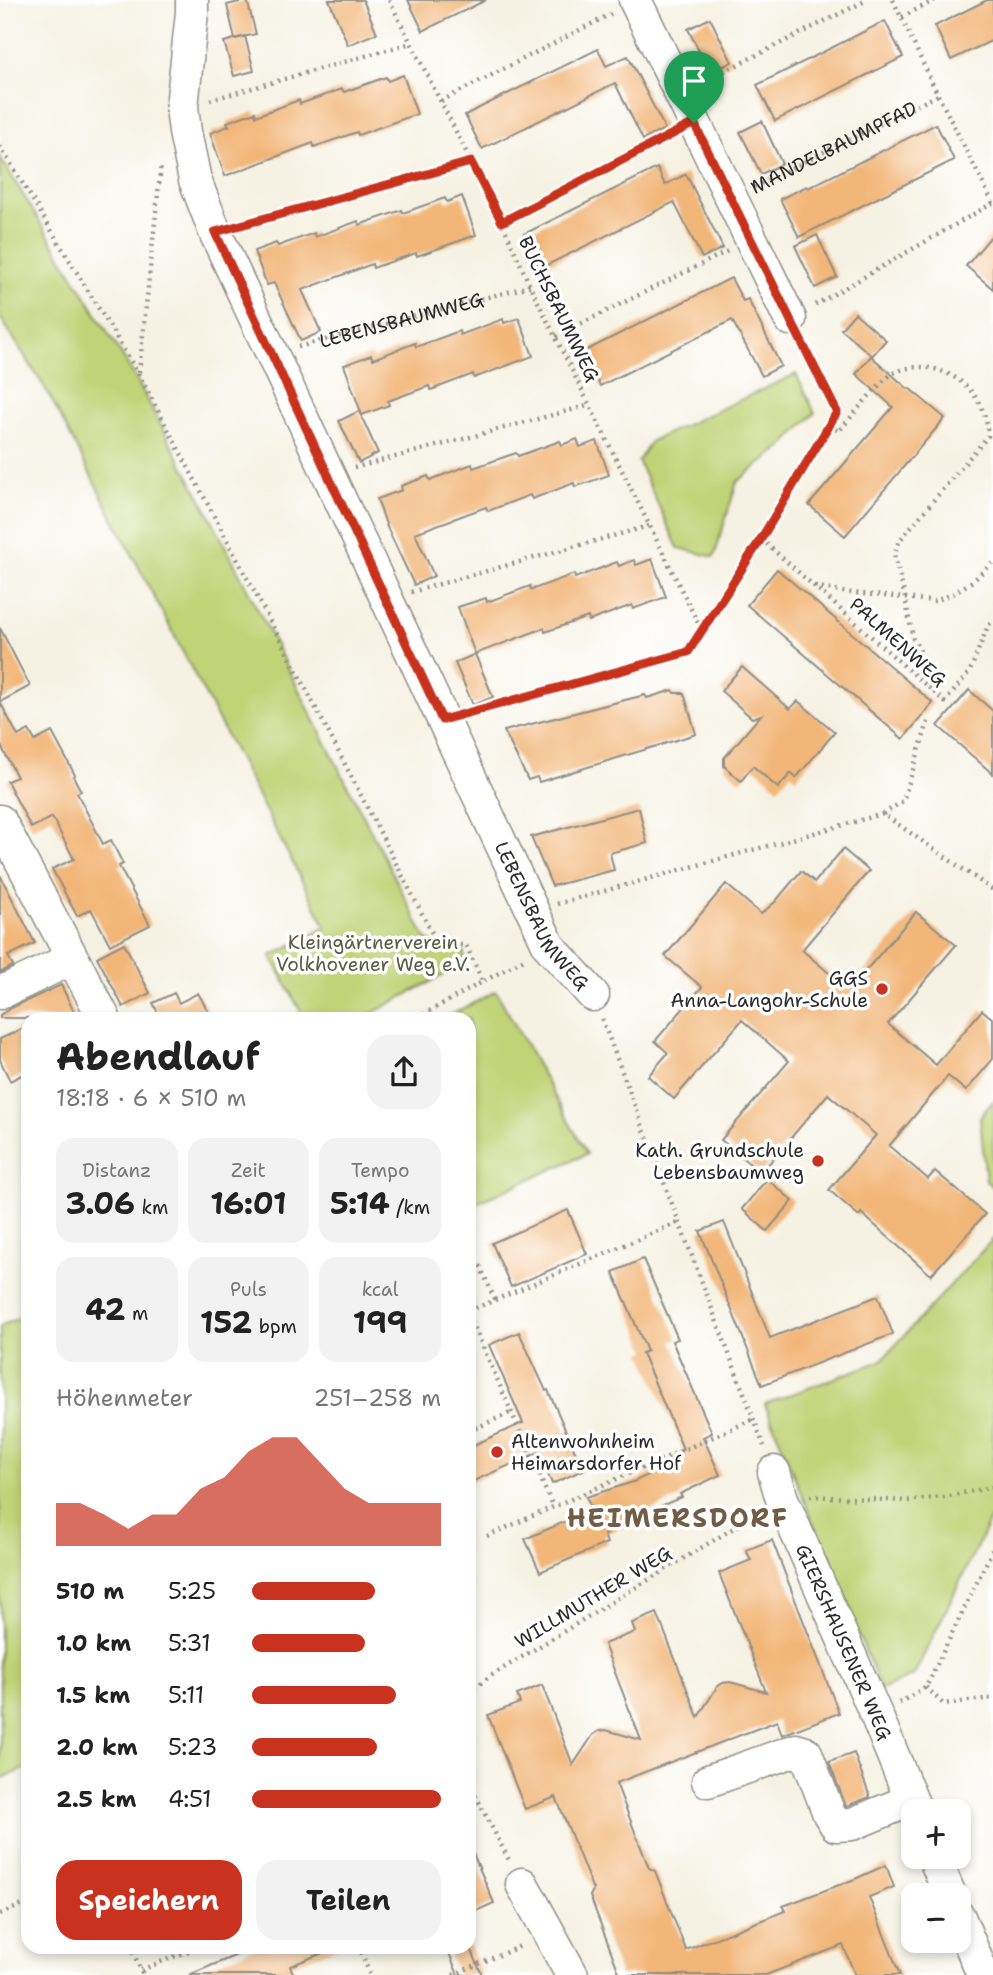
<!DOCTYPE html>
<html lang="de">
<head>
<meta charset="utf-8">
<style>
	:root { --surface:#fff; --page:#f2f2f2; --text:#222; --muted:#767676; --accent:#c8321e }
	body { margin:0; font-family:"Shantell Sans",sans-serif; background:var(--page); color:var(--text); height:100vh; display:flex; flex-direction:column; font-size:26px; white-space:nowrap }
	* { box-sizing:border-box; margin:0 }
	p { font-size:23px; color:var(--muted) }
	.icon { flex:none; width:38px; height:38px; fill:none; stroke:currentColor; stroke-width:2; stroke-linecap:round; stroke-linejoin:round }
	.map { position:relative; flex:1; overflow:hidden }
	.side { position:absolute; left:21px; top:1012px; width:455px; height:942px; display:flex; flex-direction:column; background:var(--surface); border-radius:21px; box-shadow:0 4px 10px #0003 }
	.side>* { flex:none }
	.fabs { position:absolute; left:901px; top:1799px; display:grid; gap:14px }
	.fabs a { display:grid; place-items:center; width:70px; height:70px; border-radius:14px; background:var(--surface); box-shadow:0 4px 10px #0003; font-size:35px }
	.pin { position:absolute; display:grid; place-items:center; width:60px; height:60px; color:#fff; margin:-72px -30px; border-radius:50% 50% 50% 0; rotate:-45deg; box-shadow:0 0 7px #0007 }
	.pin .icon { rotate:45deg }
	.round { display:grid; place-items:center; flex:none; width:74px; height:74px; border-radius:21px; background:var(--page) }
	.overview { display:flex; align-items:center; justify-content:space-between; height:119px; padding:0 35px }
	h1 { font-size:38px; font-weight:700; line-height:52px }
	.metrics { display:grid; grid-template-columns:repeat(3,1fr); gap:10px; height:119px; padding:7px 35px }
	.metrics div { display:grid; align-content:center; border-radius:18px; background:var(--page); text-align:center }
	.metrics b { font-size:30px; font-weight:700 }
	.metrics small { font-size:19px; font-weight:400 }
	.metrics p { font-size:19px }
	.chart { height:196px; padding:14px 35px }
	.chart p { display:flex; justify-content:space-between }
	.chart svg { width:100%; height:126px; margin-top:7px; fill:var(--accent); opacity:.7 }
	.cta { display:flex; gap:14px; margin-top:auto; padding:14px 35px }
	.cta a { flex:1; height:80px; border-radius:21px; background:var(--accent); color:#fff; font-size:28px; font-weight:700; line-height:80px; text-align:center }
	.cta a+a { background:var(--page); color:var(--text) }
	ul { padding:0 35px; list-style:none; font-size:23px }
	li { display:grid; grid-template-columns:112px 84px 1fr; align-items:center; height:52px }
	li i { height:18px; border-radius:9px; background:var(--accent) }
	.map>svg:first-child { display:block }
	.green { fill:#c0d376; stroke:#767f50; stroke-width:2 }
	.building { fill:#f2b678 }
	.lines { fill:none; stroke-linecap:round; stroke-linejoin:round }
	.minor-casing { stroke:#908e87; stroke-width:35 }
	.path { stroke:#908e87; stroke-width:4.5; stroke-dasharray:2 5; stroke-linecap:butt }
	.minor { stroke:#fff; stroke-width:32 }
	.route-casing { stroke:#fff; stroke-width:14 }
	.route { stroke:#c8321e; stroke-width:9 }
	.poi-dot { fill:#c8321e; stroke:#fff; stroke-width:2.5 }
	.labels { text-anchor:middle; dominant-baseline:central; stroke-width:7; stroke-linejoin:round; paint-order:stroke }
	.street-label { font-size:19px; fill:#2b2b2b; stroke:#fff }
	.park-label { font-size:19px; fill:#585d42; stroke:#fff }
	.poi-label { font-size:19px; fill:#2b2b2b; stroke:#fff; text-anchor:end }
	.district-label { font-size:26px; font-weight:bold; letter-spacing:2px; fill:#715c46; stroke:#fff }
</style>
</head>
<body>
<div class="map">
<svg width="993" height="1975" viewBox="0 0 993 1975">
	<rect width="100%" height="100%" fill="#fff"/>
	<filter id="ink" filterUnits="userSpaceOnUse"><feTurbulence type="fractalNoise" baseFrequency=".0143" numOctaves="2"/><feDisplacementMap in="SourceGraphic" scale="14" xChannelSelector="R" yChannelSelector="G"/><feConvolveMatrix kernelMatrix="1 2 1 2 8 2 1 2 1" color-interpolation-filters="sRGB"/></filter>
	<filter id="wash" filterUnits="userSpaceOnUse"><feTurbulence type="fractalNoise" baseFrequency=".00686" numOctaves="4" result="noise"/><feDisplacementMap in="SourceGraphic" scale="28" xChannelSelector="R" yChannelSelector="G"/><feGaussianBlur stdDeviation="1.57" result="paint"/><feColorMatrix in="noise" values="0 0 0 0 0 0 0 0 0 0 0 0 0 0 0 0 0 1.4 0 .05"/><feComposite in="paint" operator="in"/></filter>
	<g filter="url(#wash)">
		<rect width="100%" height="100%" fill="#f6f2e3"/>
		<g class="green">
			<path d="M0,157L134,375L208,512L425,937C436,947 447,953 463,950L466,963L363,1018H304L271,956L326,927L47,391L0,317Z"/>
			<polygon points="796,374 815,413 784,445 737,482 714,557 678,548 638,461 651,441"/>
			<polygon points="496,991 587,1154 469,1206 469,1018 445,1018"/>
			<polygon points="993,1101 993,1187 986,1181 980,1117"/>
			<polygon points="993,1239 993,1514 914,1675 881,1690 765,1404 881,1361"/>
			<polygon points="28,1314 28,1767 0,1779 0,1326"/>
		</g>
		<g id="blocks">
			<g class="building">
				<polygon points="247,0 256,34 235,39 227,5"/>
				<polygon points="329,0 363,0 377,33 348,45"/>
				<polygon points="408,0 486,0 423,31"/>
				<polygon points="987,0 993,0 993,40 951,60 935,26"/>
				<polygon points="710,18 732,62 710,73 688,29"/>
				<polygon points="885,21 903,57 775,121 757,85"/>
				<polygon points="245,36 254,71 234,76 224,42"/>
				<polygon points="598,49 606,66 628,56 665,129 643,140 615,83 482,149 465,115"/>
				<polygon points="403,75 417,114 358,135 357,132 314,147 313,143 225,176 210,133 229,126 227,122 255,112 256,116 299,100 300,104 342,89 344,92 386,77 388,81"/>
				<polygon points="762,121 782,164 761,174 740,132"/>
				<polygon points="936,124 954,160 799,237 780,199 807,186 808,188"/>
				<polygon points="657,168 665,185 686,174 723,248 702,258 674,202 541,268 524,234"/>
				<polygon points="462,196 476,235 417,256 416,253 373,268 372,264 302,290 321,332 301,341 274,283 267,285 254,251 276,243 278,246 314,233 315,237 358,221 359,225 402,210 403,213 445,198 447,202"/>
				<polygon points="993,234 993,289 966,266"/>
				<polygon points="817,235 837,277 815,288 795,246"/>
				<polygon points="731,278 743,301 748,299 781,366 762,376 732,320 600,386 583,352"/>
				<polygon points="855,313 886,340 872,356 841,329"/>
				<polygon points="519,318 533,356 474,378 473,374 431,390 429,386 388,401 389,405 362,415 344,365 371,355 373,359 415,343 416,347 459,331 460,335 503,319 504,323"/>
				<polygon points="871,356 908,389 909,388 945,418 845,536 809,505 893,407 856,374"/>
				<polygon points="359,411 378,453 359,463 339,421"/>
				<polygon points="577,439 580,447 597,441 609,475 575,487 574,483 532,499 530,495 488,511 486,507 415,533 434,576 414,585 387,527 377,499 402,490 401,486 428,476 430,480 472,464 473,468 516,453 518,456 560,441 562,445"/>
				<polygon points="652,559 666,597 633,609 632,605 589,621 588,617 545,632 544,628 475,654 458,607 486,598 487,602 530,586 531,590 574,574 575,578 617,562 619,566 634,560 636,565"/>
				<polygon points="777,569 933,703 903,739 747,605"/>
				<polygon points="0,628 30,686 0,702 18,736 29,730 35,741 52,732 75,775 73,776 81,791 77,793 103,844 111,840 123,864 119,866 150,925 110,945 91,909 77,916 52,869 74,859 52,817 31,828 7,781 17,777 0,744"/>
				<polygon points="475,654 493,697 473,705 455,663"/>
				<polygon points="742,667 790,709 798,701 835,732 796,778 791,773 778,788 753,766 741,781 724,766 724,758 761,715 752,718 721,691"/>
				<polygon points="673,690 674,693 684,693 696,734 539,782 537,777 528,780 504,731 645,695 647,698"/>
				<polygon points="969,690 993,711 993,774 938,726"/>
				<polygon points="639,808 647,843 610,853 614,870 552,886 531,837"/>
				<polygon points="843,849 869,871 802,950 849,990 916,912 956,945 888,1024 936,1065 982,1010 993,1019 993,1059 966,1091 948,1076 889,1146 928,1179 935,1171 985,1214 931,1275 861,1213 859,1216 829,1190 876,1135 828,1094 761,1173 721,1140 789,1061 742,1020 674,1099 648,1076 668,1053 655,1041 702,987 665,956 726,884 761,914 775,902 801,871 815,882"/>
				<polygon points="0,875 35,943 8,956 13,966 0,973"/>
				<polygon points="124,943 150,993 123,1007 97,957"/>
				<polygon points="61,985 77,1018 0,1018 0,1015 11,1008"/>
				<polygon points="174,993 179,1003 198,993 212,1018 148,1018 158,1013 153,1003"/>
				<polygon points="28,1026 28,1072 10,1081 0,1060 0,1039"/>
				<polygon points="767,1179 793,1201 767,1231 742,1209"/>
				<polygon points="568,1210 587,1254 511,1287 492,1243"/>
				<polygon points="724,1222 770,1338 878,1296 893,1334 762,1385 700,1231"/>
				<polygon points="643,1259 678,1339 672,1341 712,1433 703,1437 720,1475 680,1494 682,1497 642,1514 644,1518 604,1535 607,1543 540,1572 525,1539 592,1510 586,1497 633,1482 653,1473 683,1449 642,1353 647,1351 613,1272"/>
				<polygon points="519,1332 546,1391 548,1390 583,1470 552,1484 539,1452 469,1483 469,1447 523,1423 489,1345"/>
				<polygon points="772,1540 839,1713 782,1735 777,1721 616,1783 649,1868 655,1871 686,1950 785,1911 783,1906 855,1879 886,1865 894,1887 869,1897 900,1975 855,1975 843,1945 766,1975 620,1975 590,1896 593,1890 556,1797 525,1809 488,1715 520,1703 517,1695 542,1685 573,1765 593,1735 599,1731 606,1730 641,1740 604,1644 635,1632 632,1623 657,1613 698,1717 717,1687 723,1683 730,1682 766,1692 719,1573 751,1560 746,1550"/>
				<polygon points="854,1753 870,1797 846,1806 829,1762"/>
				<polygon points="469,1844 494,1903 469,1914"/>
				<polygon points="258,1946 337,1946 338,1947 290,1966 294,1975 189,1975"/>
				<polygon points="446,1946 470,1946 482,1975 458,1975"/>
			</g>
		</g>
	</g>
	<g filter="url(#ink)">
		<use href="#blocks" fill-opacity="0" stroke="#908e87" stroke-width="2"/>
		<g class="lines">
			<g class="minor-casing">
				<g id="minor">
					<path id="s3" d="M192,0V12L182,107L185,132L195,180L215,232L549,946L593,995"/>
					<polyline points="635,0 790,319"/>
					<polyline points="0,821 104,1018"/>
					<polyline points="0,993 71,959"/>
					<path id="s4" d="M774,1472L782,1499L877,1717L916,1811"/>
					<polyline points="708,1781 796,1750 806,1753 829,1814 836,1825 852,1824 911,1800"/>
					<polyline points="934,1857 950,1895"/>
					<polyline points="522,1884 572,1975"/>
					<polyline points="959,1917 983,1975"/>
				</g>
			</g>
			<g class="path">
				<polyline points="389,0 502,222 530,286 702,631"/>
				<polyline points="893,0 938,95 993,203"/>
				<polyline points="902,17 935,0"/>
				<polyline points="705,81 867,0"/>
				<polyline points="210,100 411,43"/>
				<polyline points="441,101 613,13"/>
				<polyline points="0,146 138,373 303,683 435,939 449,945 466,945 482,981"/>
				<path id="s1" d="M754,187L938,95"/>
				<polyline points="502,222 672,135"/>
				<polyline points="242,224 471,162"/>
				<polyline points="815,305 993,203"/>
				<polyline points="556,336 728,251"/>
				<path id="s2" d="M298,347L530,286"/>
				<polyline points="139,372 161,165"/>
				<path d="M829,426L839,431C851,418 881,379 894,373C923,358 962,373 978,401C985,412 987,424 988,436L900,540L894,555L905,597L913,639L926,661L937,674L927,687"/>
				<polyline points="354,468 590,405"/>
				<polyline points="761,539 945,702 970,671 988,626 993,620"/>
				<polyline points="815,586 843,592 935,601 953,594 974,580 993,562"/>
				<polyline points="411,592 649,526"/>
				<polyline points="468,713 688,652 761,539 837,412 801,342"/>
				<polyline points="883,814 903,801 929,719"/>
				<polyline points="557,904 883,814 993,890"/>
				<polyline points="417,1018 526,958"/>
				<polyline points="602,1019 764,1446"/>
				<polyline points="469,1257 480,1266 495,1300"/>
				<polyline points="469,1311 679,1222"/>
				<polyline points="469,1315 553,1507"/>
				<polyline points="469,1431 512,1412"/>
				<polyline points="810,1496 905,1501 943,1497 993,1487"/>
				<polyline points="487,1536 754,1419"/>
				<polyline points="926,1687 943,1704 993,1698"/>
				<polyline points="469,1692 489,1677 760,1512"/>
				<polyline points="899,1703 926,1687 993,1549"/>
				<polyline points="469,1783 510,1862"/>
				<polyline points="0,1914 28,1903"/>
				<polyline points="130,1946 143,1975"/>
				<polyline points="359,1946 370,1975"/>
				<polyline points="141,1970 201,1946"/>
				<polyline points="453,1975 523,1945"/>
			</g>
			<use href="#minor" class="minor"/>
		</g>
	</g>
	<g class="lines" filter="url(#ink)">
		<g class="route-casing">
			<polygon id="route" points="694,123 790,319 837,412 761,539 688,652 442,720 215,232 471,162 502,222"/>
		</g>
		<use href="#route" class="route"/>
	</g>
	<g class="poi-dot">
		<circle cx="882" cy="989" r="7"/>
		<circle cx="818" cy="1161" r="7"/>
		<circle cx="497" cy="1452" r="7"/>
	</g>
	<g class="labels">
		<g class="street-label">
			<text stroke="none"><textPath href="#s1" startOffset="89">MANDELBAUMPFAD</textPath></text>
			<text transform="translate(559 309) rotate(64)">BUCHSBAUMWEG</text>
			<text stroke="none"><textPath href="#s2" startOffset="107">LEBENSBAUMWEG</textPath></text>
			<text transform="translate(898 642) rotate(42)">PALMENWEG</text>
			<text stroke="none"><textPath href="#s3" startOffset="996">LEBENSBAUMWEG</textPath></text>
			<text transform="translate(593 1597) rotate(-31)">WILLMUTHER WEG</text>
			<text stroke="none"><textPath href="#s4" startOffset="184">GIERSHAUSENER WEG</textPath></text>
		</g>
		<g class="park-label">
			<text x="373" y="942">Kleingärtnerverein<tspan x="373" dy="22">Volkhovener Weg e.V.</tspan></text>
		</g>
		<g class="poi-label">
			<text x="868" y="978">GGS<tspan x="868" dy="22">Anna-Langohr-Schule</tspan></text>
			<text x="804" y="1150">Kath. Grundschule<tspan x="804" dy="22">Lebensbaumweg</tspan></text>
			<text x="511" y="1441" text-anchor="start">Altenwohnheim<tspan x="511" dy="22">Heimarsdorfer Hof</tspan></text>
		</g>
		<g class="district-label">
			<text x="678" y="1517">HEIMERSDORF</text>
		</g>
	</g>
</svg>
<div class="fabs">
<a>+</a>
<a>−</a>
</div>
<div class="pin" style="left:694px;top:123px;background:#1e9e55"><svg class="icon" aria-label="arrive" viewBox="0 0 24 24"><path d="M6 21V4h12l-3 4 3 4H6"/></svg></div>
<section class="side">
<div class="overview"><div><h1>Abendlauf</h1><p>18:18 · 6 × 510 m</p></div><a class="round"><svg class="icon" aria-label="share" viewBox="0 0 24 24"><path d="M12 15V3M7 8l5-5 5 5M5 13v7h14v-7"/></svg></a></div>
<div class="metrics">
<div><p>Distanz</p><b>3.06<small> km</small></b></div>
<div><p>Zeit</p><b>16:01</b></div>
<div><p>Tempo</p><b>5:14<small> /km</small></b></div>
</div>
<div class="metrics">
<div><b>42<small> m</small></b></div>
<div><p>Puls</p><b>152<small> bpm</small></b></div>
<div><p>kcal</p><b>199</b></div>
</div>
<div class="chart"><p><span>Höhenmeter</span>251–258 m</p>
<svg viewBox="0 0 160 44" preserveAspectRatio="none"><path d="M0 44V29L10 29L20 33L30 38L40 33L50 33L60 24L70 20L80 11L90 6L100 6L110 15L120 24L130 29L140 29L150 29L160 29V44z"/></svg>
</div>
<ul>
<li><b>510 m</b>5:25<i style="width:65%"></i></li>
<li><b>1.0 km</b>5:31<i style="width:60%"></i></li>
<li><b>1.5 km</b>5:11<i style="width:76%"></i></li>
<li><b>2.0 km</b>5:23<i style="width:66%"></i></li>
<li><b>2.5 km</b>4:51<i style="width:100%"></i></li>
</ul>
<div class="cta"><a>Speichern</a><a>Teilen</a></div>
</section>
</div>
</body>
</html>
